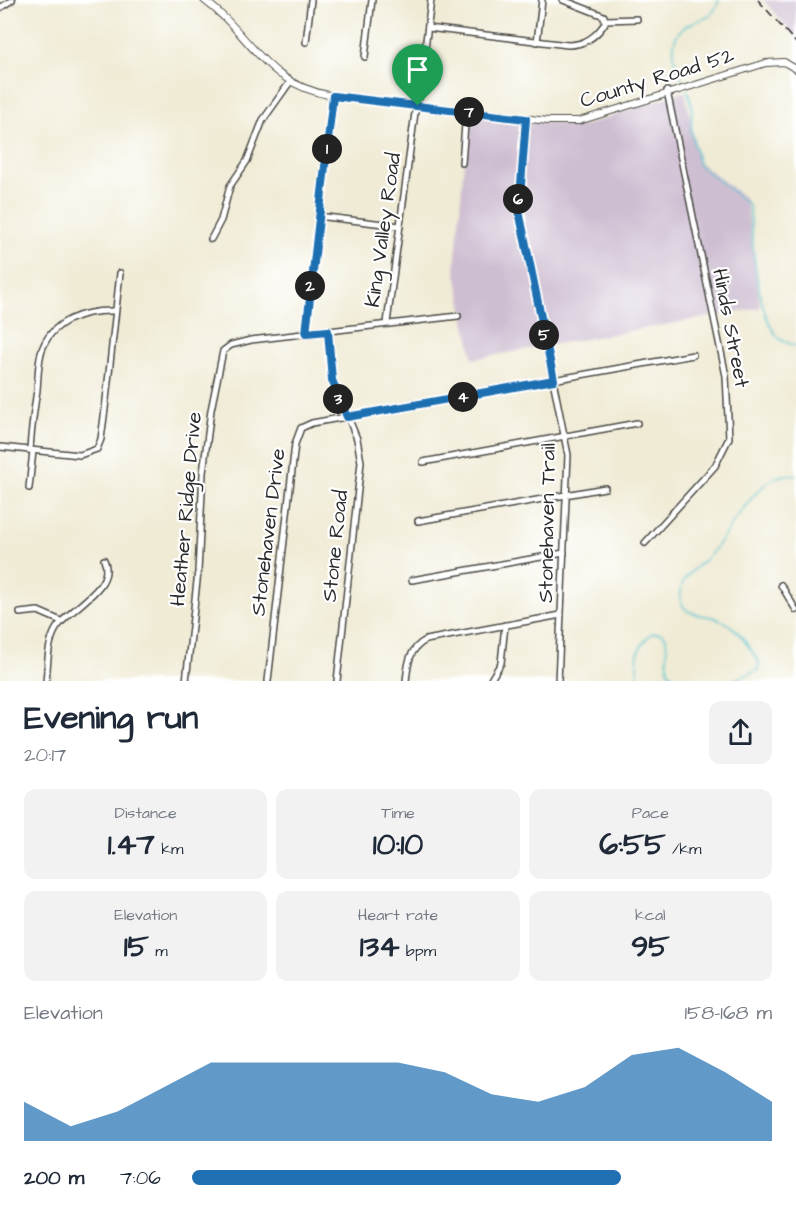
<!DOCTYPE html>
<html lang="en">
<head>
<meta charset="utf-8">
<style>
	:root { --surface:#fff; --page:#f2f2f3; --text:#1f2937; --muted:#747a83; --accent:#1f6fb2 }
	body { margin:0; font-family:"Architects Daughter",sans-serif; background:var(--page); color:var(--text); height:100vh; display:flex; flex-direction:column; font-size:22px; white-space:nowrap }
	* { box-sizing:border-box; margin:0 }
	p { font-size:20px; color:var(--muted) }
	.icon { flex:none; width:33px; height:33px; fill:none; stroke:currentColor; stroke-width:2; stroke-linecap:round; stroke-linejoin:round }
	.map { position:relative; height:681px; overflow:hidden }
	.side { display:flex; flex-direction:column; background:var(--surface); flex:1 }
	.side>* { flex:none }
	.pin { position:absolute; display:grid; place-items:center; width:51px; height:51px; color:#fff; margin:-62px -26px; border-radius:50% 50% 50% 0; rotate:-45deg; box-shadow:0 0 6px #0007 }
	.pin .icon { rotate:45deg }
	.km { position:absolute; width:30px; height:30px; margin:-15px; border-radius:50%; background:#222; color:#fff; font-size:16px; line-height:30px; text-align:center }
	.round { display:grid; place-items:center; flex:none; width:63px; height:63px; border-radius:12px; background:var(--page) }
	.headline { display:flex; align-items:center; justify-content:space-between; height:102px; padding:0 24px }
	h1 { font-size:33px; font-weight:700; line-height:45px }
	.stats { display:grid; grid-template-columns:repeat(3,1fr); gap:9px; height:102px; padding:6px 24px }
	.stats div { display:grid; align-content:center; border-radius:12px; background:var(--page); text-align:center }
	.stats b { font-size:30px; font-weight:700 }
	.stats small { font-size:16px; font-weight:400 }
	.stats p { font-size:16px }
	.chart { height:168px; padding:12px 24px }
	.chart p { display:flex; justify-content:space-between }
	.chart svg { width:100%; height:108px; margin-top:6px; fill:var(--accent); opacity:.7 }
	ul { padding:0 24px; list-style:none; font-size:20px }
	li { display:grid; grid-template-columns:96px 72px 1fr; align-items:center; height:45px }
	li i { height:15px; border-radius:8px; background:var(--accent) }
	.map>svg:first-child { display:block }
	.industrial { fill:#cebed1 }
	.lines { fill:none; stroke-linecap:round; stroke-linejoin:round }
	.stream { stroke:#58c5d0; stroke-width:1.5 }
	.minor-casing { stroke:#494844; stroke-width:8 }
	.tertiary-casing { stroke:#494844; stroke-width:8 }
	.minor { stroke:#fff; stroke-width:5 }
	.tertiary { stroke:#fff; stroke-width:6 }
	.rail { stroke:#2b2b2b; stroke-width:1.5; stroke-dasharray:9 4.5; stroke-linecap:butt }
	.route-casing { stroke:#fff; stroke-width:12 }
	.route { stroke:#1f6fb2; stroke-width:8 }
	.labels { text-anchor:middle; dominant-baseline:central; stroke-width:4.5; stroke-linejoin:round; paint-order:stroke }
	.street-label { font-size:21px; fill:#2b2b2b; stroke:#fff }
</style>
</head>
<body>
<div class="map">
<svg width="796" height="681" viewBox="0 0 796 681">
	<rect width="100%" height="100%" fill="#fff"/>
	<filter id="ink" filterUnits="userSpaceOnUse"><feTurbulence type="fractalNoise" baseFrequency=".0167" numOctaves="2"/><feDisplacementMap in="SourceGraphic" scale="12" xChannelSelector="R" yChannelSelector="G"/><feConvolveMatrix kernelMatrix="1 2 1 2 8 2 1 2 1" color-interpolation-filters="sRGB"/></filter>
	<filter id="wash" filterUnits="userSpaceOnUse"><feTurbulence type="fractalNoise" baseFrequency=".008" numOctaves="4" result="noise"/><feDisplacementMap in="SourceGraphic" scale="24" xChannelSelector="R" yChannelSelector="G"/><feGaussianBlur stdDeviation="1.35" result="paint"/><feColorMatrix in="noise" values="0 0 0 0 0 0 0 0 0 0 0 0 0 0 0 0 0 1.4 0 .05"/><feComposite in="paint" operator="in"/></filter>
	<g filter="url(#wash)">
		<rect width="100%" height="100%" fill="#f0ebd5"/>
		<g class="industrial">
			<polygon points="763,0 796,0 796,37"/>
			<polygon points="685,91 698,161 746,199 760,308 473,359 455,269 468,114 583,126"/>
		</g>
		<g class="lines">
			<g class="stream">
				<path d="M685,85C675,67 664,38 688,25C705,16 711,22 719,0"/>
				<path d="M687,89L692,106L691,132L699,165L749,205C753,237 755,323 783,341C786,343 792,343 796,346"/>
				<path d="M639,681C635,660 636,647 652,633H661L666,637L668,671L677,681"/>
				<path d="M731,681L758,670L759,662C748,646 737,625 718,619C707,614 687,617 682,604C680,598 680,588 683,582C689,571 701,564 709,556C728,535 761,465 796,476"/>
			</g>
		</g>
	</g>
	<g filter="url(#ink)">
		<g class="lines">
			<g class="minor-casing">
				<g id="minor">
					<polyline points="0,8 12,0"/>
					<polyline points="605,20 637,19"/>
					<path d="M428,28L568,45C585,45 596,37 605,23L604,16L563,0"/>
					<polyline points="306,42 311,0"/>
					<polyline points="537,42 542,0"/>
					<polyline points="365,57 372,0"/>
					<polyline points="418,106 431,0"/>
					<polyline points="527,119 519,211 568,455 558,681"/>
					<polyline points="462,163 466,112"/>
					<polyline points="318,216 400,226"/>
					<polyline points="211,239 221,220 230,186 247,161 263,120 290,82"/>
					<polyline points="387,323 416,105"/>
					<polyline points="328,331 332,380 347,417"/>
					<polyline points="306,333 333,96"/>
					<polyline points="0,447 80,455 97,449 101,439 105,409 120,273"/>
					<path d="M30,450C31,430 34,410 37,390C38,378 38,365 41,353C50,320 85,310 115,311"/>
					<polyline points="423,462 637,423"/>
					<polyline points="29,488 33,451"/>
					<polyline points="418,521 605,488"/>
					<polyline points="645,543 715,466 729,438 726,376 667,91"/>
					<polyline points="412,580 564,553"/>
					<polyline points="781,585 796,610"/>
					<polyline points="20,613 38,611 61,621"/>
					<path d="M46,681C48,665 47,644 56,629C68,608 117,588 104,560"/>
					<polyline points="186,681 198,572 203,473 211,410 223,351 231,345 251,340 458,316"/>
					<polyline points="268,681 295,444 301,428 312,423 693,355"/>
					<polyline points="337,681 361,462 357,439 348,417"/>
					<path d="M406,681C408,663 409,649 426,640L561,615"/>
					<polyline points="490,681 501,663 505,625"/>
				</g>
			</g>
			<g class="tertiary-casing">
				<path id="tertiary" d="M204,0C254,37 263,84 333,96L548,121H579L766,63L784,62L796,69"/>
			</g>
			<use href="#minor" class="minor"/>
			<use href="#tertiary" class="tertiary"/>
			<polyline class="rail" points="758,0 796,43"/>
		</g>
	</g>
	<g class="lines" filter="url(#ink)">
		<g class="route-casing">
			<polygon id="route" points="333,96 526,119 519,211 554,380 347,417 332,380 328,331 306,333"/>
		</g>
		<use href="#route" class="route"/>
	</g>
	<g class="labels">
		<g class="street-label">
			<text transform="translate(657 78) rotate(-17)">County Road 52</text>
			<text transform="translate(383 230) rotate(-82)">King Valley Road</text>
			<text transform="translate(731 328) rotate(79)">Hinds Street</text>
			<text transform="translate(186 509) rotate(-85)">Heather Ridge Drive</text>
			<text transform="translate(547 523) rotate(-89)">Stonehaven Trail</text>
			<text transform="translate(268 532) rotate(-83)">Stonehaven Drive</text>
			<text transform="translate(335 546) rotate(-84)">Stone Road</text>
		</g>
	</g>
</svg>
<div class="pin" style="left:418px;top:106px;background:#1e9e55"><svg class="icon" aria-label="arrive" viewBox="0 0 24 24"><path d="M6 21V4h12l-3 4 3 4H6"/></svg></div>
<b class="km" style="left:327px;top:149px">1</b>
<b class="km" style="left:310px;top:286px">2</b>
<b class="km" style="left:338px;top:399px">3</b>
<b class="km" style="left:463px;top:397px">4</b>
<b class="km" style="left:544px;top:335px">5</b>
<b class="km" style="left:518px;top:199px">6</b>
<b class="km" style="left:469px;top:112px">7</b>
</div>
<section class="side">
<div class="headline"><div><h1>Evening run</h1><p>20:17</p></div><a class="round"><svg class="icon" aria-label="share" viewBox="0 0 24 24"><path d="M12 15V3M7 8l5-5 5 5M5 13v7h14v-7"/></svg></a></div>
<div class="stats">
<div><p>Distance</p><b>1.47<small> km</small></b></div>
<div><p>Time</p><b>10:10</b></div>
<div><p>Pace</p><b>6:55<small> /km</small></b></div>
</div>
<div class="stats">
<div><p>Elevation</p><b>15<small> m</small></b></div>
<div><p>Heart rate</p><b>134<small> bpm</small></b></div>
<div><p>kcal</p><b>95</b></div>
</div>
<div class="chart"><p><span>Elevation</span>158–168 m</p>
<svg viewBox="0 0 160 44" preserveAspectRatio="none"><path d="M0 44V28L10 38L20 32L30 22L40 12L50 12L60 12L70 12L80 12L90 16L100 25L110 28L120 22L130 9L140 6L150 16L160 28V44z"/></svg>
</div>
<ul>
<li><b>200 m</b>7:06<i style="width:74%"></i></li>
</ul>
</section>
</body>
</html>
